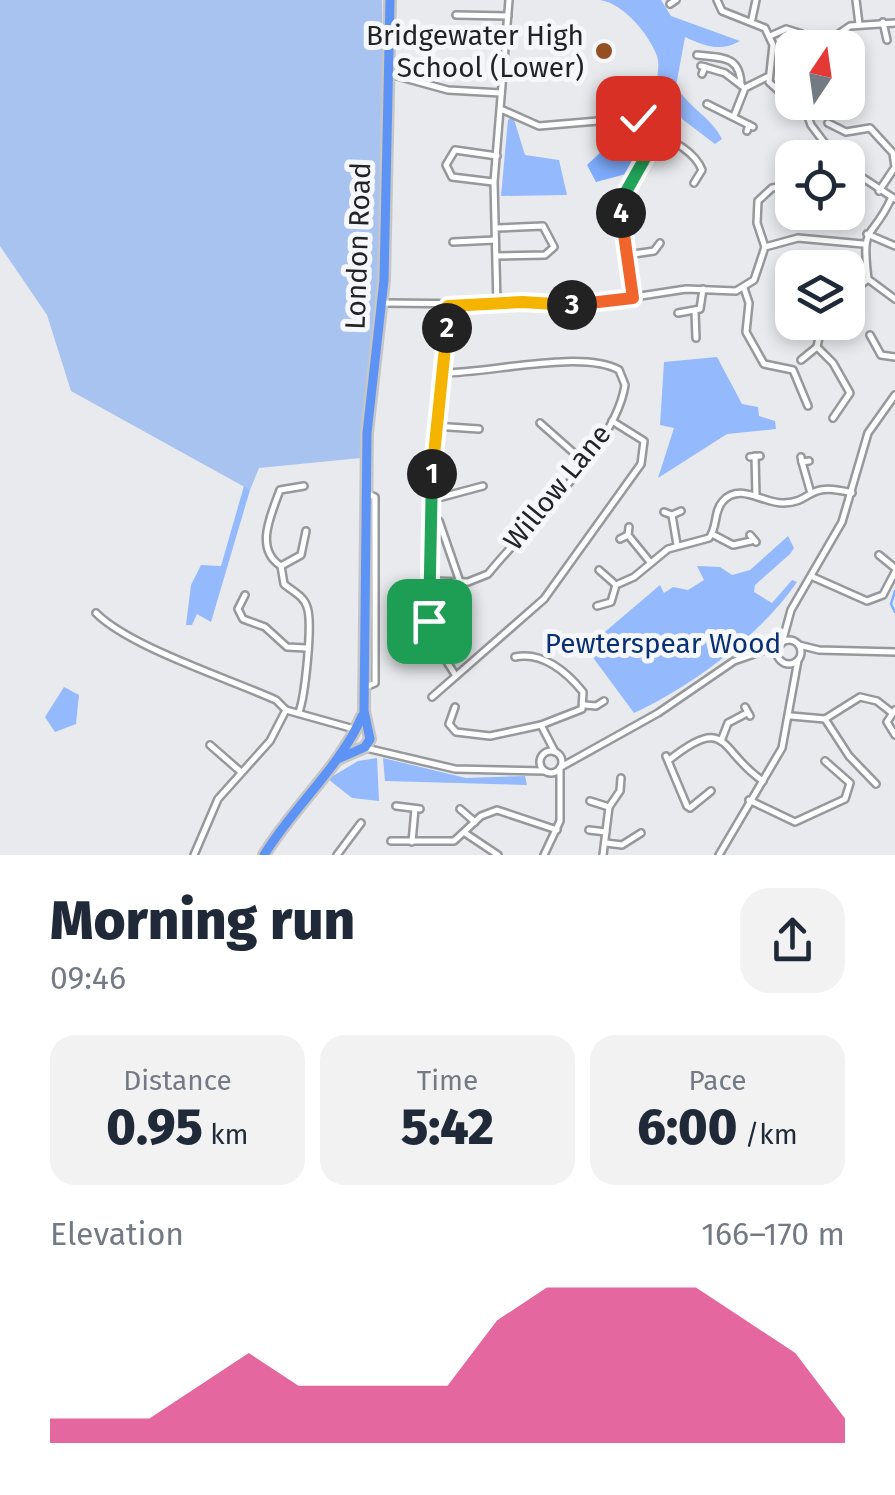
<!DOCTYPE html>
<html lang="en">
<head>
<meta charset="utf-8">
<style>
	:root { --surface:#fff; --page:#f2f2f3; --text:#1f2937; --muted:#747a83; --accent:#db2777 }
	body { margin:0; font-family:"Fira Sans",sans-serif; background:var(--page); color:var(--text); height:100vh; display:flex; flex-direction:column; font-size:38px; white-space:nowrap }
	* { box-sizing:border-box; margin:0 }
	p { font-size:32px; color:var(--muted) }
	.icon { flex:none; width:55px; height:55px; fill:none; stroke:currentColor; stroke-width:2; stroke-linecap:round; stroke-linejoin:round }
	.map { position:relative; height:855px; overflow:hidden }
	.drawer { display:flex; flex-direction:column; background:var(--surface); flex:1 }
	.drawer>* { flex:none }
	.needle { width:65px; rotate:13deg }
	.fabs { position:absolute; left:775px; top:30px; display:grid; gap:20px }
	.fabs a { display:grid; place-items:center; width:90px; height:90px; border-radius:20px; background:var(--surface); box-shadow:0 5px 15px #0003; font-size:50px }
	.pin { position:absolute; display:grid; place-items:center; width:85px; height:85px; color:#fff; margin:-42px; border-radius:20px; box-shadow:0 5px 15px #0006 }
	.km { position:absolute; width:50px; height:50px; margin:-25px; border-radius:50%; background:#222; color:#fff; font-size:28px; line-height:50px; text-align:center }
	.round { display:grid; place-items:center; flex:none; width:105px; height:105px; border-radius:30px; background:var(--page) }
	.overview { display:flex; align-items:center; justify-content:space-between; height:170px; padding:0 50px }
	h1 { font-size:55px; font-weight:800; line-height:75px }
	.metrics { display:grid; grid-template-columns:repeat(3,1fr); gap:15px; height:170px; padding:10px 50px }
	.metrics div { display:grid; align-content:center; border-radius:25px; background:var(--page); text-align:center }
	.metrics b { font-size:50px; font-weight:800 }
	.metrics small { font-size:28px; font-weight:400 }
	.metrics p { font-size:28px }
	.chart { height:280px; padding:20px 50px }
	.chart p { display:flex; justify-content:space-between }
	.chart svg { width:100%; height:180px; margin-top:10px; fill:var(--accent); opacity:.7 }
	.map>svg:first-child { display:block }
	.green { fill:#a9c3f0 }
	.forest { fill:#94bafd }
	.water { fill:#7eacfe }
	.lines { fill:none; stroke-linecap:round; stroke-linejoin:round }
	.stream { stroke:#7eacfe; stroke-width:2.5 }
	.minor-casing { stroke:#96989b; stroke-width:10 }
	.highway-casing { stroke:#c6c6c6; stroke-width:14 }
	.minor { stroke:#fff; stroke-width:5 }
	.highway { stroke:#5c93f5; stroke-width:9 }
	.split-1-casing { stroke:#fff; stroke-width:20 }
	.split-2-casing { stroke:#fff; stroke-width:20 }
	.split-3-casing { stroke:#fff; stroke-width:20 }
	.split-4-casing { stroke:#fff; stroke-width:20 }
	.split-5-casing { stroke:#fff; stroke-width:20 }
	.split-1 { stroke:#22a559; stroke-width:12 }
	.split-2 { stroke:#f5b400; stroke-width:12 }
	.split-3 { stroke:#f5b400; stroke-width:12 }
	.split-4 { stroke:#f0652b; stroke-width:12 }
	.split-5 { stroke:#22a559; stroke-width:12 }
	.poi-dot { fill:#945022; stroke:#f5f7fb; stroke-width:4 }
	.labels { text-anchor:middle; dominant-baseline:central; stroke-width:10; stroke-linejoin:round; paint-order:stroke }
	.poi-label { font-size:28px; fill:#222324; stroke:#f5f7fb; text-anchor:end }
	.street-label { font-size:28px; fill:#222324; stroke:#f5f7fb }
	.park-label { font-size:28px; fill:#093076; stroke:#f5f7fb }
</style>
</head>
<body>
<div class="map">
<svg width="895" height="855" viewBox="0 0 895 855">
	<rect width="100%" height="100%" fill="#e8eaed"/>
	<polygon class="green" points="0,0 382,0 384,280 361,458 259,468 250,490 71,391 47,315 0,246"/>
	<g class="forest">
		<path d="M600,0H661L671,16L740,41C720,53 703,45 685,37L676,86C689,108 712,118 722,139L715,144L682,119L675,103L653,98C655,86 661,68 657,56C649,34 623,3 600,0Z"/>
		<polygon points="513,116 525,155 559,160 567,195 501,196 508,120"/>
		<polygon points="717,357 742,404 758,407 759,416 775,421 776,429 727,434 658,478 674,428 660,425 664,362"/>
		<polygon points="244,486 250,490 211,622 197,614 192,625 186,625 191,585 201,565 221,566"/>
		<path d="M788,536L794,548L790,554L755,585L754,592L772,603L792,580L797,582C761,635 691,687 634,713L586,648L660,585L664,593L673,587L688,590L704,580L697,566L720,567L732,575L750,570Z"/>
		<polygon points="64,687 79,695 76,724 55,732 45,717"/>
		<polygon points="377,758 379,801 352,798 328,779 358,761"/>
		<polygon points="383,758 466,778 525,776 527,785 385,781"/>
	</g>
	<polygon class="water" points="609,135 636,144 641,151 626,174 596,182 587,165 605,148"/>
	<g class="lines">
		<polyline class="stream" points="895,591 891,604 895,612"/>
		<g class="minor-casing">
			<g id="minor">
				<polyline points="717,0 722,11 765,28 773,45 769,82 781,93 792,94"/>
				<polyline points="856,0 859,24"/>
				<polyline points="670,4 676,0"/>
				<polyline points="456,15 508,16"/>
				<polyline points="752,19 756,0"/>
				<polyline points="883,22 887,40"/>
				<polyline points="770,36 786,29 802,34"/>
				<polyline points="818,48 850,26 895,23"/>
				<path d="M697,55C722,58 740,55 741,85"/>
				<polyline points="701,66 705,67 702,74"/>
				<polyline points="705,67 725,73 742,86"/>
				<polyline points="390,74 448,90 501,93"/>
				<polyline points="803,102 811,125 836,158"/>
				<polyline points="707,104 749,125"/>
				<polyline points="503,110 539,126 633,118 651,128 655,142 621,204 633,298"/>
				<polyline points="734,116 745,88 767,77"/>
				<polyline points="828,123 846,132 870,128 893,153 895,167 879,191"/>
				<polyline points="747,131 749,125 753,127"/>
				<path d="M655,137C672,137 696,154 702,170L694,183"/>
				<polyline points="848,168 895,199"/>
				<polyline points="493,182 452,177 446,165 455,150 497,156"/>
				<path d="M892,197C871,243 861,221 868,279L895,299"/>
				<polyline points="497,228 543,226 554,247 545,255 497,256"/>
				<polyline points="867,234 895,246"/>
				<polyline points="453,242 495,240"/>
				<polyline points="765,247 757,223 758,201 772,188 792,185"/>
				<polyline points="627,255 654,251 660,243"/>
				<polyline points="744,288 749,303 746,332 764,364 793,370 808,406"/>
				<polyline points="848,295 868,279"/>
				<polyline points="382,303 582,305 686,289 736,291 754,280 765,247 798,238 863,244"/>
				<polyline points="497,304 494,182 509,0"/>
				<polyline points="448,307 434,426 429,621 435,643 456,676"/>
				<polyline points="695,312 696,338"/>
				<polyline points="678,313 700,309 703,289"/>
				<polyline points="822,322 817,347 833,363 850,393 833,418"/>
				<polyline points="870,335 881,355 895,357"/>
				<polyline points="801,360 817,347"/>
				<polyline points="540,423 583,461"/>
				<polyline points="434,426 479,429"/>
				<polyline points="755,456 756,496"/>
				<polyline points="750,457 760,456"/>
				<polyline points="801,457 802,462 809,461"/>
				<polyline points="802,462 810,490"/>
				<polyline points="431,500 483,486"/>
				<polyline points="664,512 672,515 681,511"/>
				<polyline points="672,515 677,545"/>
				<polyline points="432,516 439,521 460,582"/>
				<polyline points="712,534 733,545 751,541"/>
				<polyline points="628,535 650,562"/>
				<polyline points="750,535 756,542"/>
				<polyline points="620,539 628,535 629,527"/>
				<polyline points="879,555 895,568"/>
				<polyline points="281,566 301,555 306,531"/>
				<polyline points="599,570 616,585"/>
				<polyline points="813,577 867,601 883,595 895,572"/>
				<path d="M431,581L468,582L488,574C528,524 616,447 625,385L619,370C581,349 486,374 441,373"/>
				<polyline points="245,595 238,609 243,619 265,627 287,647 306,648"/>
				<path d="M597,606L611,602L616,585L634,577L668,549L709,538C718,527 713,512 723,501C740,482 764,504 784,503C815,502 804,481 852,493"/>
				<path d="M96,613C130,647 227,678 276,700L286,710L354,729"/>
				<circle cx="789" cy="652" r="12"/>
				<polyline points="782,643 791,610 842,522 868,433 895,395"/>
				<polyline points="799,645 819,650 895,652"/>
				<path d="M515,657C542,651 567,672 583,692L582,709L541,725L555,752"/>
				<polyline points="366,687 375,683 375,497 366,493"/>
				<polyline points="432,697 544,599 641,464 644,441 612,421"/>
				<polyline points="585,705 596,706 604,701"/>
				<polyline points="455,707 449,724 456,732 490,736 541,725"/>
				<polyline points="745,707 750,716"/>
				<polyline points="895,710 887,722 895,735"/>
				<path d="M299,712C305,696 313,622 307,607C304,596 292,591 284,584L281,566C254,549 271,515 280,490L304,486"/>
				<polyline points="791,716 825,719 860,697 877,701 891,712"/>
				<polyline points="825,719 849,756 876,784"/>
				<polyline points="721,741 728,723 747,713"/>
				<polyline points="210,745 241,772"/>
				<polyline points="366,748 455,769 545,771"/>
				<circle cx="551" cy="762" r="11"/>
				<polyline points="666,756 687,806 690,808 711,791"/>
				<path d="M669,760C729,712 719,752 763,781"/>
				<polyline points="561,767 658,713 734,661 780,645"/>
				<polyline points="749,800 795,822 845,799 850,783 825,761"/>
				<polyline points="590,801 609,807"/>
				<polyline points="396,806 420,809"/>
				<polyline points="460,809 475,822"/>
				<polyline points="589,830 606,832"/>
				<polyline points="465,833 498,855"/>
				<polyline points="391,841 454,841 481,816 497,810 557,830"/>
				<polyline points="412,842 415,809"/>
				<polyline points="606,843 622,845 641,833"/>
				<polyline points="194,855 218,799 270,741 286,710"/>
				<polyline points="337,855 361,823"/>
				<polyline points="544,855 560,821 560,768"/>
				<polyline points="603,855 609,807 620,791 621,778"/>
				<polyline points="719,855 782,748 798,660"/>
			</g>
		</g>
		<g class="highway-casing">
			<g id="highway">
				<polyline points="338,759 365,747 370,739 364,711 367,433 384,280 390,0"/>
				<path d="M264,855C294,806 341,766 362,716"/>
			</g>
		</g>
		<use href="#minor" class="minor"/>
		<use href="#highway" class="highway"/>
	</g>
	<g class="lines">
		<g class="split-1-casing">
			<polyline id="split-1" points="429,621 432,474"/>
		</g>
		<g class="split-2-casing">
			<polyline id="split-2" points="432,474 447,328"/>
		</g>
		<g class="split-3-casing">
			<polyline id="split-3" points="447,328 448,306 522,302 572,305"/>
		</g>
		<g class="split-4-casing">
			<polyline id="split-4" points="572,305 633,298 621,213"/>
		</g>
		<g class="split-5-casing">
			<polyline id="split-5" points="621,213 622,199 654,142 651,128 638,118"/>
		</g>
		<use href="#split-1" class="split-1"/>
		<use href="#split-2" class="split-2"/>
		<use href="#split-3" class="split-3"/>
		<use href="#split-4" class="split-4"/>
		<use href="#split-5" class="split-5"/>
	</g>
	<circle class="poi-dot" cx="604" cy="51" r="10"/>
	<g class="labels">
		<g class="poi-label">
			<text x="584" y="35">Bridgewater High<tspan x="584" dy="32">School (Lower)</tspan></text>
		</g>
		<g class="street-label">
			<text transform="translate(358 246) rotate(-88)">London Road</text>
			<text transform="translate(557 487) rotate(-51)">Willow Lane</text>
		</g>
		<g class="park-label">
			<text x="663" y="643">Pewterspear Wood</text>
		</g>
	</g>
</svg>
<div class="fabs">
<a><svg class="needle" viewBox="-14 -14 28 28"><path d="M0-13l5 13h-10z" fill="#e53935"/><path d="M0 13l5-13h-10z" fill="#747a83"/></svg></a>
<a><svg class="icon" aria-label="locate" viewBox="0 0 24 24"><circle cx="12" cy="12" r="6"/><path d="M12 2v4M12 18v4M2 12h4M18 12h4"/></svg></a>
<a><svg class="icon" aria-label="layers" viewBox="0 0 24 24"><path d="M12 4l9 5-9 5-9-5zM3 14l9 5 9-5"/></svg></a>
</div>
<div class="pin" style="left:429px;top:621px;background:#1e9e55"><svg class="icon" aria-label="arrive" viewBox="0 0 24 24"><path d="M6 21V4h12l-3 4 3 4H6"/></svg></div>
<div class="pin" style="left:638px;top:118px;background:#d93025"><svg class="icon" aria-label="check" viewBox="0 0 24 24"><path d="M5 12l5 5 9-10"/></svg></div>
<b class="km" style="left:432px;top:474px">1</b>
<b class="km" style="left:447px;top:328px">2</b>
<b class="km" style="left:572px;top:305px">3</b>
<b class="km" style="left:621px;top:213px">4</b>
</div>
<section class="drawer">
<div class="overview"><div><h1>Morning run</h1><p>09:46</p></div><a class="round"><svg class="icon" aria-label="share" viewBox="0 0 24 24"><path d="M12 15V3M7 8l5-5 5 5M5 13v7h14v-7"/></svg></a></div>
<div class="metrics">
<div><p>Distance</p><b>0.95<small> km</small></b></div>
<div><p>Time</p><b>5:42</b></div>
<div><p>Pace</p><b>6:00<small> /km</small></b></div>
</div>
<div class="chart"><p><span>Elevation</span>166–170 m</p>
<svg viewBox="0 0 160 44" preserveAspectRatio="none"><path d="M0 44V38L10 38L20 38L30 30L40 22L50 30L60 30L70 30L80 30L90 14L100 6L110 6L120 6L130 6L140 14L150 22L160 38V44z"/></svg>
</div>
</section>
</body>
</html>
